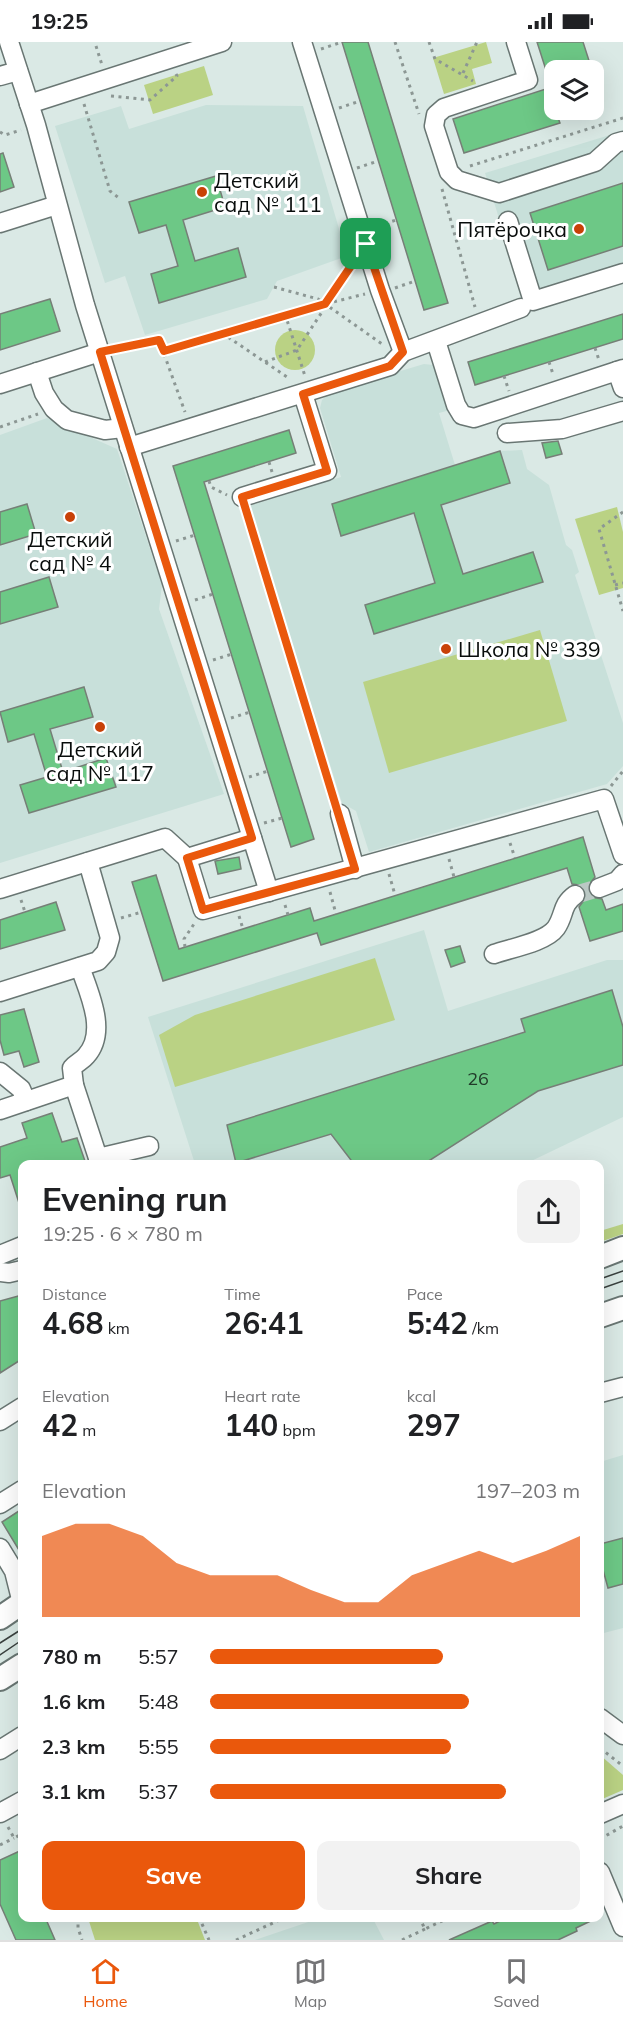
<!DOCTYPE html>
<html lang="en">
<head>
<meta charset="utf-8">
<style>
	:root { --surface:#fff; --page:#f2f2f2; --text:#202124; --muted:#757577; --line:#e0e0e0; --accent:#ea580c }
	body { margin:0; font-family:Mulish,sans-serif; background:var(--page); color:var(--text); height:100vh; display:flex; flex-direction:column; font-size:22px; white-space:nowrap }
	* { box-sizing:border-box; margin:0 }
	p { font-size:20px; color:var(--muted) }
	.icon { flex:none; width:33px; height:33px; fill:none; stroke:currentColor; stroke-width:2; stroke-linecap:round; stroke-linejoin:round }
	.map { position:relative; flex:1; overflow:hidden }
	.sheet { position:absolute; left:18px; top:1118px; width:586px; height:762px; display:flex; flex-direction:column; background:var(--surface); border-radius:12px; box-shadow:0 6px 24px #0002 }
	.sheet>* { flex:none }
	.buttons { position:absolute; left:544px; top:18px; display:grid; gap:12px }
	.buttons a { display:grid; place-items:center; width:60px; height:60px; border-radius:12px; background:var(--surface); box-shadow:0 6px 24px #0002; font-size:30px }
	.pin { position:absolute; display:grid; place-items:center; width:51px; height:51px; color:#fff; margin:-26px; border-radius:12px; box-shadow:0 3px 9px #0006 }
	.round { display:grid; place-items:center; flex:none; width:63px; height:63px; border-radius:12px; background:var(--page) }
	.headline { display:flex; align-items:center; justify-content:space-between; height:102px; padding:0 24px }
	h1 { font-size:33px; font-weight:700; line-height:45px }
	.metrics { display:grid; grid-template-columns:repeat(3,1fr); gap:9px; height:102px; padding:6px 24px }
	.metrics div { display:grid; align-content:center }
	.metrics b { font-size:30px; font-weight:700 }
	.metrics small { font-size:16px; font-weight:400 }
	.metrics p { font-size:16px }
	.chart { height:168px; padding:12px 24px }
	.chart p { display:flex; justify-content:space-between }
	.chart svg { width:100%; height:108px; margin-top:6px; fill:var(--accent); opacity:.7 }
	.button { display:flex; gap:12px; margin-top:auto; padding:12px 24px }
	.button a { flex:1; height:69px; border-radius:12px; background:var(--accent); color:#fff; font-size:24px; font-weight:700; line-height:69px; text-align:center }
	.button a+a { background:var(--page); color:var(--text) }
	ul { padding:0 24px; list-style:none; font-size:20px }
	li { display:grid; grid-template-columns:96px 72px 1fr; align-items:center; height:45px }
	li i { height:15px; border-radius:8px; background:var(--accent) }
	.status { display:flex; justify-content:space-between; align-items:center; height:42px; padding:0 30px; background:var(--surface); direction:ltr }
	.status svg { height:16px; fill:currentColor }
	.menu { display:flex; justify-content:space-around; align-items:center; height:84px; border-top:2px solid var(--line); background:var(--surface); font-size:16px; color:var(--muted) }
	.menu a { display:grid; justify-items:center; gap:3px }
	.menu .selected { color:var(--accent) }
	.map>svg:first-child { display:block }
	.built { fill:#c8e0da }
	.green { fill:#bad284 }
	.building { fill:#6dc886; stroke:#767f77; stroke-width:1.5 }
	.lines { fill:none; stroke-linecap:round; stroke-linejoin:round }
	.minor-tunnel { stroke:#bac8c4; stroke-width:18; stroke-dasharray:18 9; stroke-linecap:butt }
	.minor-casing { stroke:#697673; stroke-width:21 }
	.major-casing { stroke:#697673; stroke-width:26 }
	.path { stroke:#8c9794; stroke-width:3; stroke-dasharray:3 4.5; stroke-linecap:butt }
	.minor { stroke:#fff; stroke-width:18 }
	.major { stroke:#fff; stroke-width:22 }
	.tram { stroke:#3a413f; stroke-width:1.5 }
	.route-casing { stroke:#fff; stroke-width:12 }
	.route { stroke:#ea580c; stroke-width:8 }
	.poi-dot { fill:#c84107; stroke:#fff; stroke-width:2 }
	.labels { text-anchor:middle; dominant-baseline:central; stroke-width:6; stroke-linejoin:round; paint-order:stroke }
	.number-label { font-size:18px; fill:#213b2a }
	.poi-label { font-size:21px; fill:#080c0b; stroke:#fff; text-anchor:start }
</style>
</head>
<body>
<div class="status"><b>19:25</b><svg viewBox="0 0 49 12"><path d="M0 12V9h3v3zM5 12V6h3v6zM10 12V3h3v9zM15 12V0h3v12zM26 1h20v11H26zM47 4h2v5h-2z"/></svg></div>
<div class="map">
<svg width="623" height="1898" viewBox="0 0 623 1898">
	<rect width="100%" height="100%" fill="#dae9e5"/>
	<g class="built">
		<polygon points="206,63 303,64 347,214 277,239 267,257 145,293 125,234 105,241 55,84 121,64 129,87"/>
		<polygon points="623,89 623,234 526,264 485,131"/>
		<polygon points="424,322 433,323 438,328 450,368 439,371 455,423 500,409 522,408 527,427 549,443 566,503 572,508 579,530 575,533 623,681 623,724 607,742 369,810 356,769 342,761 249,464 341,435 320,366 322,358 330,350"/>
		<polygon points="47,376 117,407 162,543 159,567 224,752 0,821 0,393"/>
		<polygon points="424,888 448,969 607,918 623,918 623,1075 525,1122 226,1122 215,1118 204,1122 195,1122 148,975"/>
		<polygon points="623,1413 623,1586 600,1592 600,1420"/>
		<polygon points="323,1875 372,1875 384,1898 255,1898"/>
	</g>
	<g class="green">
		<polygon points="486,0 492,21 472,27 476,42 444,52 433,16"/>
		<polygon points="204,24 213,53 153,72 144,43"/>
		<circle cx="295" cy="308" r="20"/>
		<polygon points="617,465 623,490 623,546 599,553 575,477"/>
		<polygon points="540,588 567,679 389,731 363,640"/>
		<polygon points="375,916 395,978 175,1045 159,993 195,973"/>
		<polygon points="623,1182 623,1192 600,1200 600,1189"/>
		<polygon points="600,1713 623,1733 623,1748 600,1758"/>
		<polygon points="196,1875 205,1898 95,1898 88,1876"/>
	</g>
	<g class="building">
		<polygon points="342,0 368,0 448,261 424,268"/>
		<polygon points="537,0 583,0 592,28 546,28"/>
		<polygon points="555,44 555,68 560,81 464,111 453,77"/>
		<polygon points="3,111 14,145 0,150 0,112"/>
		<polygon points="216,134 225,165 183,178 195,219 238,206 246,235 159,261 151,232 178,224 166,183 139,191 129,160"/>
		<polygon points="623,141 623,204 548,228 530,171"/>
		<polygon points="50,257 60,289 0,308 0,272"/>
		<polygon points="623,272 623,297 475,343 468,320"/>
		<polygon points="289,388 296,411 204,440 314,797 291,805 173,424"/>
		<polygon points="558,399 562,412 546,416 542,401"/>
		<polygon points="500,409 510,441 441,463 463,532 533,510 543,540 374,592 365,563 435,541 414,471 341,494 332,462"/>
		<polygon points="27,462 36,492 0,503 0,470"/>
		<polygon points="49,535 58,565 0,582 0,550"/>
		<polygon points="84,645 93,675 50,687 63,730 106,716 116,745 29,771 20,743 47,735 34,692 8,700 0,670"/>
		<polygon points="583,795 595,835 588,844 589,851 592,855 602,857 606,868 623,862 623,889 590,899 579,865 585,857 586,850 579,843 572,842 567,826 321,903 317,891 163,939 132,840 156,833 179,907 310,866 314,879"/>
		<polygon points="239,815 241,827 218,832 215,819"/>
		<polygon points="56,860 65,888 0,907 0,878"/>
		<polygon points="460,904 465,920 451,925 445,908"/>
		<polygon points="612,948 623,985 623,1023 538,1049 424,1122 354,1122 331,1092 236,1121 227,1083 525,990 521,977"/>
		<polygon points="24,967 39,1020 24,1025 19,1009 4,1013 0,998 0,973"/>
		<polygon points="52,1071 62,1100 77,1096 86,1122 22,1122 22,1164 20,1164 10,1133 0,1136 0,1105 27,1096 22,1081"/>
		<polygon points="22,1253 22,1317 0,1331 0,1259"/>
		<polygon points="22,1467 22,1513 2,1480"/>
		<polygon points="623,1496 623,1542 608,1546 600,1517 600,1502"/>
		<polygon points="22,1808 22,1875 45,1875 55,1898 16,1898 0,1862 0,1818"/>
		<polygon points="508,1875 599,1875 576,1886 577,1889 558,1898 449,1898 492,1879 494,1882"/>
	</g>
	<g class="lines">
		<polyline class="minor-tunnel" points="575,853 599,846"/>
		<g class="minor-casing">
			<g id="minor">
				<polyline points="9,0 36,83 85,263 269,850"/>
				<polyline points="302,0 380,248 403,310"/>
				<polyline points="516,0 528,38 444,66 436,73 434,84 449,130 457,138 499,151 595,120 616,101 623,99"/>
				<polyline points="0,34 18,29"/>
				<polyline points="29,62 222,0"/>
				<polyline points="508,179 533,259 623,231"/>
				<polyline points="0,181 57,163"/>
				<polyline points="436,299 456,363 462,373 474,376 623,327"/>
				<polyline points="617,329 623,346"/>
				<polyline points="37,330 44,351 54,367 67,378 105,388 123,386"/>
				<polyline points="0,342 100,310"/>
				<polyline points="507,391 562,387 623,369"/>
				<polyline points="129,405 390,324 403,310 521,266"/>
				<polyline points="242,455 327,429 303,352"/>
				<polyline points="340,772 355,827"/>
				<polyline points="252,796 187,816 203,868 604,757 623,813"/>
				<polyline points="599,846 617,839 623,832"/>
				<polyline points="0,847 165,796 187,816"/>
				<path d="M494,912C511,906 546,900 556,886C565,873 561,863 575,853"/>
				<polyline points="0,950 98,919 106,910 110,896 88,820"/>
				<polyline points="0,1030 21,1047 26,1059"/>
				<path d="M74,1043L72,1026C76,1021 82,1019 86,1014C108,990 89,951 80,925"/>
				<polyline points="0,1068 74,1043 100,1122"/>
				<polyline points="98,1116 149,1104"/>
				<polyline points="0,1213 22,1204"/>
				<polyline points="0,1230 9,1231 22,1228"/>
				<polyline points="600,1351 623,1345"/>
				<polyline points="0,1379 22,1365"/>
				<polyline points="0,1462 22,1448"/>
				<polyline points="0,1506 14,1529 22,1561"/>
				<polyline points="600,1676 623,1693"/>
				<polyline points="0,1708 22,1694"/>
				<polyline points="0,1771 22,1759"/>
				<polyline points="600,1772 623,1762"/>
				<polyline points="600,1830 623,1885"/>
			</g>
		</g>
		<g class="major-casing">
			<g id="major">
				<polyline points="600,1215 623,1206"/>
				<polyline points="600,1274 623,1266"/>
				<polyline points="0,1576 22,1561"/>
				<polyline points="0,1637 22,1623"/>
			</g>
		</g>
		<g class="path">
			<polyline points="395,0 419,72"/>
			<polyline points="429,0 435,17 473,39"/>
			<polyline points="96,4 102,23"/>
			<polyline points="321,7 342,0"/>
			<polyline points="463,31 477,0"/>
			<polyline points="111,54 150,58 177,34 176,32"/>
			<polyline points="84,62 110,149 119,156"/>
			<polyline points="339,66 360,59"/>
			<polyline points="0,90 5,93 21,88"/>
			<polyline points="470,124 623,76"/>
			<polyline points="357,126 378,119"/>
			<polyline points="442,147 475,265"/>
			<polyline points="378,184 396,178"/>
			<polyline points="274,245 318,257 382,302"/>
			<polyline points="395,246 415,239"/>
			<polyline points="285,272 305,334"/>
			<polyline points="222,291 290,337"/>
			<polyline points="595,306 599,318"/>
			<polyline points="115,307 159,298 185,370"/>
			<polyline points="164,309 325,262 354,219"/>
			<polyline points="265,320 297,308 322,270 325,262 365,252"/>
			<polyline points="549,320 553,332"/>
			<polyline points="504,334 509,349"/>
			<polyline points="0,385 38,372"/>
			<polyline points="269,420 272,430"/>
			<polyline points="209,439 211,445 227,453"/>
			<polyline points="246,470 335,756"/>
			<polyline points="623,470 599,487 623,569"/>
			<polyline points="176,499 195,493"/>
			<polyline points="615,543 623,541"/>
			<polyline points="195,558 213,552"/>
			<polyline points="213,618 232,612"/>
			<polyline points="231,676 250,670"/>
			<polyline points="249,735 268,729"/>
			<polyline points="611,744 623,729"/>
			<polyline points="264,781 282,776"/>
			<polyline points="510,801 515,816"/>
			<polyline points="449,817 454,835"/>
			<polyline points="389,832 395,853"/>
			<polyline points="330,850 336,872"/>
			<polyline points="21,858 25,870"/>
			<polyline points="285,863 288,873"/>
			<polyline points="239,874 243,887"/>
			<polyline points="121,876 142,870"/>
			<polyline points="185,905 184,897 194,882"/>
			<polyline points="600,1706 623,1724"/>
			<polyline points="8,1785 14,1796 22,1792"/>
			<polyline points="600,1797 623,1784"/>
			<polyline points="0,1803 14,1796"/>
			<polyline points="78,1875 78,1886 82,1898"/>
			<polyline points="199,1875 209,1898"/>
			<polyline points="419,1875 425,1887 450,1875"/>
			<polyline points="236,1898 286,1875"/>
			<polyline points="402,1898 425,1887"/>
		</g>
		<use href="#minor" class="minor"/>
		<use href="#major" class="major"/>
		<g class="tram">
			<polyline points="600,1237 623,1229"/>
			<polyline points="600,1247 623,1239"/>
			<polyline points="0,1601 22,1587"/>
			<polyline points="0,1613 22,1598"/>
		</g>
	</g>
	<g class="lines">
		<g class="route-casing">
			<polygon id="route" points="366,202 403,310 390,324 303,352 327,429 242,455 355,827 203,868 187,816 252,796 100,310 159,298 164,309 325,262"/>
		</g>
		<use href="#route" class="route"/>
	</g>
	<g class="poi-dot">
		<circle cx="202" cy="150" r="6"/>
		<circle cx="579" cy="187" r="6"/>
		<circle cx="70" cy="475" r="6"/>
		<circle cx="446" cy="607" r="6"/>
		<circle cx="100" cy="685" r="6"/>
	</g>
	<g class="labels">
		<g class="number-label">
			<text x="478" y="1036">26</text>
		</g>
		<g class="poi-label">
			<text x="214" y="138">Детский<tspan x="214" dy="24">сад № 111</tspan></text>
			<text x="567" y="187" text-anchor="end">Пятёрочка</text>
			<text x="70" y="497" text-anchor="middle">Детский<tspan x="70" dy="24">сад № 4</tspan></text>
			<text x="458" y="607">Школа № 339</text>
			<text x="100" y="707" text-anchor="middle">Детский<tspan x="100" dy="24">сад № 117</tspan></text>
		</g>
	</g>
</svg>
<div class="buttons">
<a><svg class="icon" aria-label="layers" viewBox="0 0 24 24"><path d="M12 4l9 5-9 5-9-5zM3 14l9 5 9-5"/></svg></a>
</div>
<div class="pin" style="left:366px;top:202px;background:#1e9e55"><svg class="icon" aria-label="arrive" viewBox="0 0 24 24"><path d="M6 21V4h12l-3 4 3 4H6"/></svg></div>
<section class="sheet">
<div class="headline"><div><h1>Evening run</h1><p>19:25 · 6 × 780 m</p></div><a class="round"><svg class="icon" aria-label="share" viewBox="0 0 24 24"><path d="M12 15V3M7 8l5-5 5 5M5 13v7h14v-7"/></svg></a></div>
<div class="metrics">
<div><p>Distance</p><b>4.68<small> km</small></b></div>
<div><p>Time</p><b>26:41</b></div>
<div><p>Pace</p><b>5:42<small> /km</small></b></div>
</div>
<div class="metrics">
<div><p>Elevation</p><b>42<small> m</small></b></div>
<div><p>Heart rate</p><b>140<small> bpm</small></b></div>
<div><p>kcal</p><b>297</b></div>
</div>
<div class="chart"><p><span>Elevation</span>197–203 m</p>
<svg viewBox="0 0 160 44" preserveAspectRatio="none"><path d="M0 44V11L10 6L20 6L30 11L40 22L50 27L60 27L70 27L80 33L90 38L100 38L110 27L120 22L130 17L140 22L150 17L160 11V44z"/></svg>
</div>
<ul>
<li><b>780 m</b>5:57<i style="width:63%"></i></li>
<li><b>1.6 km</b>5:48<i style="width:70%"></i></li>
<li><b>2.3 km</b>5:55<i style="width:65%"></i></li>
<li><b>3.1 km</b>5:37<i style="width:80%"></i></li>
</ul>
<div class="button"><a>Save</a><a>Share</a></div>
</section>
</div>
<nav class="menu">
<a class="selected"><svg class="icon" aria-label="home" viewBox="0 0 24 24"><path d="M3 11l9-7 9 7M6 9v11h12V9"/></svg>Home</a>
<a><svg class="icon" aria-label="map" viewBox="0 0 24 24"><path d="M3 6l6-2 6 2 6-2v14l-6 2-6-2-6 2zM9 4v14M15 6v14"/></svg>Map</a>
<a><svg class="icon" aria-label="saved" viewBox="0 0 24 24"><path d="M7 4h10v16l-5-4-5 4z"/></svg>Saved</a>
</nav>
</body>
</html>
